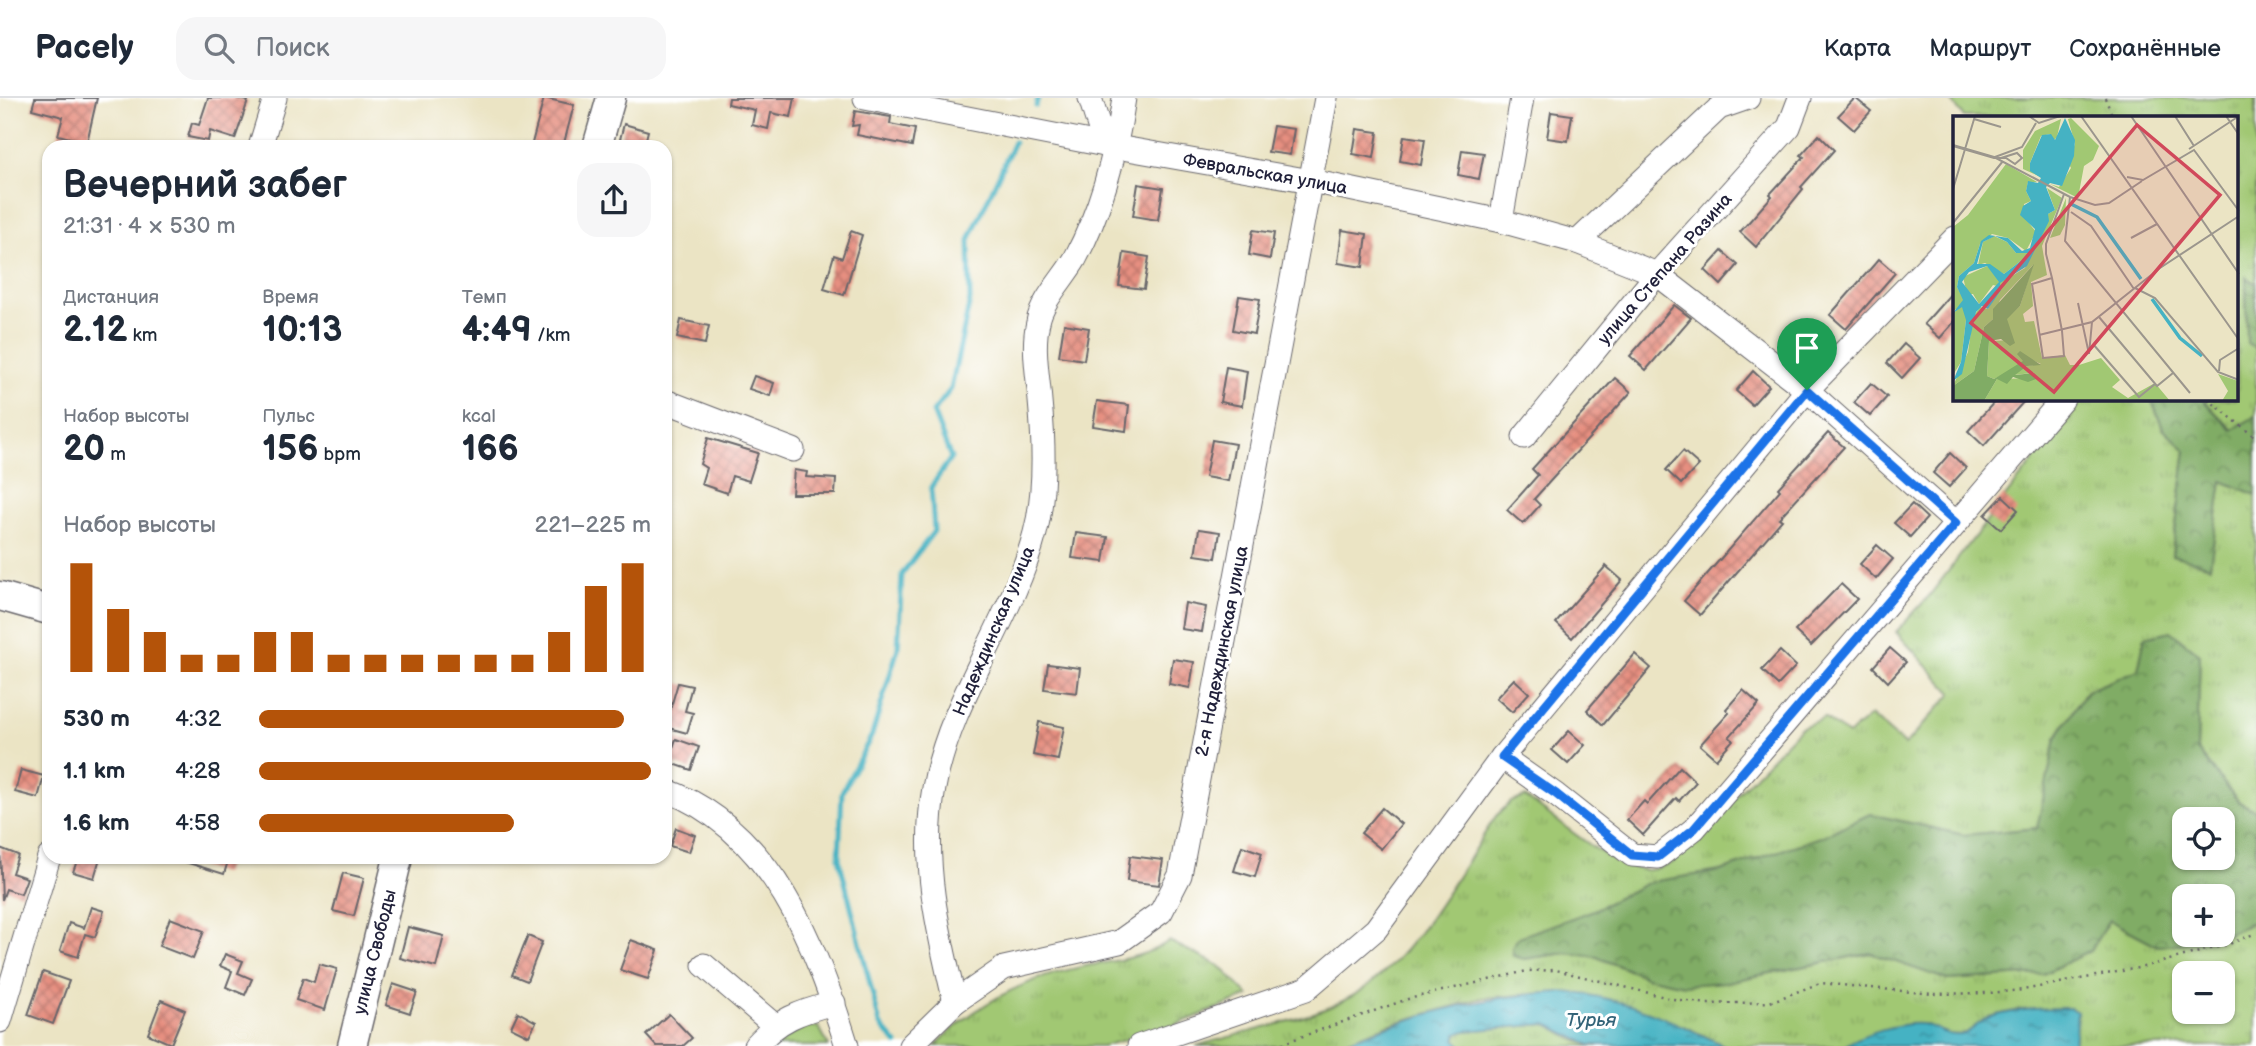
<!DOCTYPE html>
<html lang="ru">
<head>
<meta charset="utf-8">
<style>
	:root { --surface:#fff; --page:#f6f6f7; --text:#1f2937; --muted:#747a83; --line:#e0e1e3; --accent:#b45309 }
	body { margin:0; font-family:"Balsamiq Sans",sans-serif; background:var(--page); color:var(--text); height:100vh; display:flex; flex-direction:column; font-size:26px; white-space:nowrap }
	* { box-sizing:border-box; margin:0 }
	p { font-size:23px; color:var(--muted) }
	.icon { flex:none; width:38px; height:38px; fill:none; stroke:currentColor; stroke-width:2; stroke-linecap:round; stroke-linejoin:round }
	.map { position:relative; flex:1; overflow:hidden }
	.drawer { position:absolute; left:42px; top:42px; width:630px; height:724px; display:flex; flex-direction:column; background:var(--surface); border-radius:21px; box-shadow:0 2px 5px #0004 }
	.drawer>* { flex:none }
	.fabs { position:absolute; left:2172px; top:709px; display:grid; gap:14px }
	.fabs a { display:grid; place-items:center; width:63px; height:63px; border-radius:14px; background:var(--surface); box-shadow:0 2px 5px #0004; font-size:35px }
	.pin { position:absolute; display:grid; place-items:center; width:60px; height:60px; color:#fff; margin:-72px -30px; border-radius:50% 50% 50% 0; rotate:-45deg; box-shadow:0 0 7px #0007 }
	.pin .icon { rotate:45deg }
	.round { display:grid; place-items:center; flex:none; width:74px; height:74px; border-radius:21px; background:var(--page) }
	.headline { display:flex; align-items:center; justify-content:space-between; height:119px; padding:0 21px }
	h1 { font-size:38px; font-weight:700; line-height:52px }
	.figures { display:grid; grid-template-columns:repeat(3,1fr); gap:10px; height:119px; padding:7px 21px }
	.figures div { display:grid; align-content:center }
	.figures b { font-size:35px; font-weight:700 }
	.figures small { font-size:19px; font-weight:400 }
	.figures p { font-size:19px }
	.chart { height:196px; padding:14px 21px }
	.chart p { display:flex; justify-content:space-between }
	.chart svg { width:100%; height:126px; margin-top:7px; stroke:var(--accent); stroke-width:6 }
	ul { padding:0 21px; list-style:none; font-size:23px }
	li { display:grid; grid-template-columns:112px 84px 1fr; align-items:center; height:52px }
	li i { height:18px; border-radius:9px; background:var(--accent) }
	header { display:flex; align-items:center; gap:42px; box-sizing:border-box; height:98px; padding:0 35px; background:var(--surface); border-bottom:2px solid var(--line) }
	header strong { font-size:33px }
	nav { display:flex; gap:38px; margin-inline-start:auto; font-size:24px }
	.search { width:490px; height:63px; background:var(--page); display:flex; align-items:center; gap:18px; box-sizing:border-box; padding:0 24px; border-radius:21px; color:var(--muted); font-size:26px }
	.map>svg:first-child { display:block }
	.grass { fill:url(#grass-tufts); stroke:#627557; stroke-width:2; fill-rule:evenodd }
	.forest { fill:url(#forest-crowns); stroke:#516750; stroke-width:2; fill-rule:evenodd }
	.water { fill:url(#water-ripples); stroke:#346a7f; stroke-width:2 }
	.lines { fill:none; stroke-linecap:round; stroke-linejoin:round }
	.stream { stroke:#45b2c3; stroke-width:5 }
	.building { fill:url(#building-cross-hatch) }
	.minor-casing { stroke:#68666b; stroke-width:25 }
	.major-casing { stroke:#68666b; stroke-width:31 }
	.path { stroke:#68666b; stroke-width:2.5; stroke-dasharray:2 5; stroke-linecap:butt }
	.minor { stroke:#fff; stroke-width:23 }
	.major { stroke:#fff; stroke-width:28 }
	.route-casing { stroke:#fff; stroke-width:14 }
	.route { stroke:#1a73e8; stroke-width:9 }
	.labels { text-anchor:middle; dominant-baseline:central; stroke-width:6; stroke-linejoin:round; paint-order:stroke }
	.street-label { font-size:18px; fill:#22223b; stroke:#fff }
	.water-label { font-size:19px; font-style:italic; fill:#326378; stroke:#fff }
	.inset-river { fill:none; stroke:#45b2c3; stroke-width:3.5 }
	.inset-road { fill:none; stroke:#9b968d; stroke-width:2 }
	.view { fill:#d1495b; fill-opacity:0.15; stroke:#d1495b; stroke-width:3.5 }
	.inset-edge { fill:none; stroke:#22223b; stroke-width:3.5 }
</style>
</head>
<body>
<header>
<strong>Pacely</strong>
<div class="search"><svg class="icon" aria-label="search" viewBox="0 0 24 24"><circle cx="10" cy="10" r="6"/><path d="M15 15l6 6"/></svg>Поиск</div>
<nav><a>Карта</a><a>Маршрут</a><a>Сохранённые</a></nav>
</header>
<div class="map">
<svg width="2256" height="948" viewBox="0 0 2256 948">
	<defs>
		<pattern id="grass-tufts" width="24" height="20" patternUnits="userSpaceOnUse" patternTransform="scale(1.75)"><rect width="24" height="20" fill="#a1c873"/><path d="M3 7l-1-3M5 7V3M7 7l1-3M15 17l-1-3M17 17v-4M19 17l1-3" fill="none" stroke="#8aac64"/></pattern>
		<pattern id="forest-crowns" width="20" height="18" patternUnits="userSpaceOnUse" patternTransform="scale(1.75)"><rect width="20" height="18" fill="#80ac65"/><path d="M2 6a3 3 0 1 1 6 0M12 15a3 3 0 1 1 6 0" fill="none" stroke="#688c54"/></pattern>
		<pattern id="water-ripples" width="26" height="14" patternUnits="userSpaceOnUse" patternTransform="scale(1.75)"><rect width="26" height="14" fill="#45b2c3"/><path d="M2 4q2-2 4 0t4 0M15 11q2-2 4 0t4 0" fill="none" stroke="#3990a0"/></pattern>
		<pattern id="building-cross-hatch" width="8" height="8" patternUnits="userSpaceOnUse" patternTransform="scale(1.75)"><rect width="8" height="8" fill="#e68f80"/><path d="M0 0l8 8M0 8l8-8" fill="none" stroke="#ba746a"/></pattern>
	</defs>
	<rect width="100%" height="100%" fill="#fff"/>
	<filter id="ink" filterUnits="userSpaceOnUse"><feTurbulence type="fractalNoise" baseFrequency=".0143" numOctaves="2"/><feDisplacementMap in="SourceGraphic" scale="14" xChannelSelector="R" yChannelSelector="G"/><feConvolveMatrix kernelMatrix="1 2 1 2 8 2 1 2 1" color-interpolation-filters="sRGB"/></filter>
	<filter id="wash" filterUnits="userSpaceOnUse"><feTurbulence type="fractalNoise" baseFrequency=".00686" numOctaves="4" result="noise"/><feDisplacementMap in="SourceGraphic" scale="28" xChannelSelector="R" yChannelSelector="G"/><feGaussianBlur stdDeviation="1.57" result="paint"/><feColorMatrix in="noise" values="0 0 0 0 0 0 0 0 0 0 0 0 0 0 0 0 0 1.4 0 .05"/><feComposite in="paint" operator="in"/></filter>
	<g filter="url(#wash)">
		<rect width="100%" height="100%" fill="#ebe4c4"/>
		<g class="grass">
			<polygon points="1949,0 2256,0 2256,186 2246,180 2247,244 2256,251 2256,318 2233,332 2202,301 2237,301 2237,19 1964,19"/>
			<path d="M2081,301H2151L2163,330L2186,352L2172,457L2210,467L2222,382L2256,397V713L2239,704L2197,652L2200,556L2145,539L2138,572L2086,593L2056,640L2038,730L1964,737L1870,716L1823,738L1721,773L1648,785L1594,812L1524,861L1566,855L1597,859L1646,879L1726,884L1871,855L1948,882L2043,876L2090,853L2109,822L2158,848L2214,842L2256,823V948H2074L2077,914L2070,910L2018,912L1989,919L1968,934L1959,937L1947,936L1923,926L1871,936L1845,948H1725L1683,928L1560,894L1482,900L1391,926L1333,948H1196C1243,934 1301,924 1345,902C1410,870 1457,776 1496,718L1511,704L1525,699C1559,721 1606,768 1646,772C1653,773 1665,767 1672,765L1800,630L1824,620L1848,637L1871,617L1905,647L1952,595L1896,534L1929,498ZM2184,875H2222V914H2184Z"/>
			<path d="M1169,843L1220,868L1249,898L1170,929L1103,948H935C975,906 1024,881 1081,869C1112,863 1143,861 1169,843Z"/>
			<polygon points="1547,926 1577,943 1599,948 1462,948 1455,941 1457,936 1465,933"/>
			<polygon points="805,928 819,929 829,948 774,948"/>
		</g>
		<g class="forest">
			<polygon points="2246,179 2256,186 2256,251 2247,245"/>
			<polygon points="2151,301 2202,301 2232,332 2256,318 2256,397 2222,383 2210,468 2172,457 2186,352 2163,330"/>
			<path d="M2170,533L2200,556L2197,652L2239,704L2256,713V823L2214,842L2158,848L2109,822L2090,853L2043,876L1948,882L1870,855L1726,884L1684,887L1646,879L1597,859L1566,855L1524,861L1513,858L1512,849L1519,839L1594,812L1649,784L1721,773L1823,738L1870,716L1964,737L2037,730L2056,640L2087,593L2138,572L2145,539ZM2222,721V760H2184V721ZM2184,798H2222V836H2184Z"/>
		</g>
		<g class="water">
			<path d="M1560,894C1617,896 1674,923 1725,948L1590,947L1547,926L1465,933L1457,936L1455,941L1462,948H1333C1411,919 1476,898 1560,894Z"/>
			<path d="M2070,910L2077,914L2074,948H1845C1862,935 1901,924 1922,926C1935,928 1944,938 1958,937C1971,936 1978,923 1990,919C2016,911 2043,910 2070,910Z"/>
		</g>
		<g class="lines">
			<g class="stream">
				<polyline points="1036,8 1038,0"/>
				<polyline points="897,946 880,926 839,760 842,694 872,637 898,550 902,476 934,433 931,389 951,360 933,314 951,291 970,202 969,142 1014,44"/>
			</g>
		</g>
		<g id="blocks">
			<g class="building">
				<polygon points="35,0 97,0 87,44 58,37 63,19 32,11"/>
				<polygon points="208,0 236,0 248,3 235,41 210,33 208,43 188,39 192,25 199,27"/>
				<polygon points="544,0 574,7 563,49 531,49"/>
				<polygon points="729,0 795,0 791,19 771,15 768,31 752,27 755,12 728,6"/>
				<polygon points="1855,0 1871,13 1854,32 1838,18"/>
				<polygon points="855,13 891,19 890,26 915,31 912,48 857,37 859,27 852,28"/>
				<polygon points="1551,14 1572,17 1568,43 1547,40"/>
				<polygon points="624,26 648,33 644,49 618,49"/>
				<polygon points="1273,28 1294,31 1290,57 1268,54"/>
				<polygon points="1357,31 1378,34 1374,60 1353,56"/>
				<polygon points="1819,37 1834,52 1801,89 1803,91 1756,149 1740,134 1772,98 1770,96 1804,59 1801,57"/>
				<polygon points="1404,38 1425,41 1421,67 1400,63"/>
				<polygon points="1462,52 1484,55 1479,81 1458,77"/>
				<polygon points="1138,86 1163,90 1158,122 1133,118"/>
				<polygon points="1253,132 1274,135 1270,161 1249,157"/>
				<polygon points="1342,132 1367,136 1363,169 1338,165"/>
				<polygon points="851,133 862,137 844,197 824,191 834,157 842,160"/>
				<polygon points="1722,153 1738,167 1721,187 1705,172"/>
				<polygon points="1124,155 1149,159 1144,191 1119,188"/>
				<polygon points="1879,161 1895,175 1846,231 1830,217"/>
				<polygon points="1955,191 1955,223 1940,240 1924,226"/>
				<polygon points="1239,198 1260,201 1254,236 1233,232"/>
				<polygon points="1674,207 1691,220 1646,272 1630,258"/>
				<polygon points="681,222 709,228 705,246 677,240"/>
				<polygon points="1064,226 1089,230 1084,262 1059,258"/>
				<polygon points="1904,246 1920,260 1902,280 1887,265"/>
				<polygon points="1226,269 1247,273 1242,308 1220,304"/>
				<polygon points="1753,273 1769,288 1752,307 1736,293"/>
				<polygon points="754,278 774,285 770,298 749,291"/>
				<polygon points="1615,280 1631,294 1534,401 1540,407 1523,426 1507,412 1538,377 1532,371"/>
				<polygon points="1871,285 1887,299 1870,318 1854,304"/>
				<polygon points="1997,301 2026,301 1984,348 1968,333"/>
				<polygon points="1097,303 1129,307 1126,333 1093,328"/>
				<polygon points="1828,335 1844,349 1779,420 1782,422 1700,517 1684,503 1780,392 1778,390"/>
				<polygon points="708,340 758,355 749,383 732,378 727,395 701,386 706,370 700,366"/>
				<polygon points="1212,342 1235,346 1228,383 1205,379"/>
				<polygon points="1683,353 1699,367 1681,386 1666,372"/>
				<polygon points="1950,355 1966,370 1949,389 1933,375"/>
				<polygon points="794,372 807,374 806,379 836,381 835,396 792,396"/>
				<polygon points="2003,398 2018,412 2001,431 1985,417"/>
				<polygon points="1912,406 1927,420 1910,439 1894,425"/>
				<polygon points="1199,431 1220,434 1216,460 1195,457"/>
				<polygon points="1076,435 1108,439 1104,464 1072,460"/>
				<polygon points="1877,447 1893,461 1876,481 1860,466"/>
				<polygon points="1606,468 1622,482 1572,540 1556,525"/>
				<polygon points="1841,486 1857,501 1811,548 1795,533"/>
				<polygon points="1185,505 1206,509 1202,534 1181,531"/>
				<polygon points="1890,550 1906,564 1888,584 1873,569"/>
				<polygon points="1780,553 1796,568 1778,587 1762,572"/>
				<polygon points="1635,556 1651,570 1603,627 1587,612"/>
				<polygon points="1173,561 1194,564 1190,590 1169,586"/>
				<polygon points="1048,566 1080,570 1077,595 1044,591"/>
				<polygon points="1514,581 1529,595 1512,614 1496,600"/>
				<polygon points="678,585 692,588 685,613 693,615 687,635 665,629"/>
				<polygon points="1743,592 1759,606 1729,639 1733,642 1716,661 1700,647 1729,615 1726,611"/>
				<polygon points="1039,624 1064,629 1058,662 1033,657"/>
				<polygon points="1569,633 1585,647 1568,666 1552,652"/>
				<polygon points="676,641 699,649 691,672 668,664"/>
				<polygon points="1680,669 1696,684 1679,703 1676,700 1643,737 1627,722 1644,703 1647,706"/>
				<polygon points="21,672 44,678 38,700 15,694"/>
				<polygon points="1382,710 1401,726 1381,751 1361,735"/>
				<polygon points="676,730 695,737 689,754 670,748"/>
				<polygon points="1242,748 1262,755 1255,779 1234,773"/>
				<polygon points="0,750 18,757 12,775 27,780 21,796 6,791 2,802"/>
				<polygon points="1130,758 1163,762 1159,787 1127,783"/>
				<polygon points="78,760 100,760 94,780 73,774"/>
				<polygon points="183,760 229,760 224,776 182,763"/>
				<polygon points="343,775 364,780 354,818 333,813"/>
				<polygon points="91,809 104,813 95,839 85,836 78,859 60,853 69,825 84,830"/>
				<polygon points="170,820 204,833 193,861 159,848"/>
				<polygon points="408,829 444,838 436,869 400,860"/>
				<polygon points="528,838 542,844 527,883 512,877"/>
				<polygon points="631,842 658,852 648,881 620,872"/>
				<polygon points="225,856 243,863 238,875 252,881 245,897 226,889 232,873 220,868"/>
				<polygon points="319,866 337,871 325,912 296,902 303,880 314,884"/>
				<polygon points="43,874 69,883 53,926 28,917"/>
				<polygon points="393,886 417,894 410,915 386,907"/>
				<polygon points="161,902 185,912 171,946 148,936"/>
				<polygon points="518,914 536,924 529,938 511,929"/>
				<polygon points="669,916 692,940 683,948 656,948 646,937"/>
			</g>
		</g>
	</g>
	<g filter="url(#ink)">
		<use href="#blocks" fill-opacity="0" stroke="#68666b" stroke-width="2"/>
		<g class="lines">
			<g class="minor-casing">
				<g id="minor">
					<polyline points="865,0 1105,47 1311,83 1501,123 1577,144 1657,176 1807,292 1956,425"/>
					<polyline points="1090,0 1105,47"/>
					<polyline points="260,49 275,0"/>
					<polyline points="1501,123 1522,0"/>
					<polyline points="1577,144 1719,10 1748,0"/>
					<polyline points="665,303 793,352"/>
					<polyline points="1524,339 1657,176 1789,29 1800,0"/>
					<polyline points="1502,659 1556,697 1632,757 1658,759 1694,731 2063,301"/>
					<path d="M665,692C772,731 816,848 847,948"/>
					<polyline points="704,867 774,927"/>
					<path d="M955,904C938,834 921,762 934,690C950,600 1012,523 1035,435C1046,394 1044,344 1040,303C1038,277 1032,250 1038,224C1042,202 1064,180 1075,161C1102,110 1116,57 1124,0"/>
					<polyline points="0,923 49,759"/>
					<path d="M755,948C779,921 799,914 834,905"/>
					<polyline points="910,948 955,904 1004,870 1119,844 1161,814 1180,777 1326,0"/>
					<polyline points="1139,948 1306,891 1376,831 1502,659 1807,292 1955,140"/>
				</g>
			</g>
			<g class="major-casing">
				<g id="major">
					<polyline points="597,49 611,0"/>
					<polyline points="0,498 49,512"/>
					<polyline points="352,948 398,760"/>
				</g>
			</g>
			<g class="path">
				<polyline points="2105,0 2113,19"/>
				<polyline points="2208,301 2256,340"/>
				<polyline points="1275,948 1408,901 1527,873 1556,872 1673,901 1707,906 1770,904 1820,885 1933,896 1989,895 2023,892 2143,869 2229,846 2256,835"/>
			</g>
			<use href="#minor" class="minor"/>
			<use href="#major" class="major"/>
		</g>
	</g>
	<g class="lines" filter="url(#ink)">
		<g class="route-casing">
			<polygon id="route" points="1807,292 1956,425 1694,731 1658,759 1632,757 1556,696 1502,659"/>
		</g>
		<use href="#route" class="route"/>
	</g>
	<g class="labels">
		<g class="street-label">
			<text transform="translate(1265 76) rotate(10)">Февральская улица</text>
			<text transform="translate(1665 171) rotate(-49)">улица Степана Разина</text>
			<text transform="translate(994 533) rotate(-67)">Надеждинская улица</text>
			<text transform="translate(1222 553) rotate(-79)">2-я Надеждинская улица</text>
			<text transform="translate(375 854) rotate(-76)">улица Свободы</text>
		</g>
		<g class="water-label">
			<text x="1591" y="922">Турья</text>
		</g>
	</g>
	<g transform="translate(1953 18)">
		<rect width="285" height="285" fill="#ebe4c4"/>
		<path d="M118,2L146,30L140,44L131,50L125,82L97,68L106,71L118,52L115,46L122,28L115,3ZM108,3L104,21L101,24L97,18L88,20L77,47L78,55L88,61L70,53V34L82,15ZM53,48L84,66H75L73,75L78,85L71,88L73,103L83,116L73,135L55,122L39,118L27,128L21,147L6,160L4,171L13,188V204L8,246L0,259V197L9,190L0,195V111L15,99ZM94,72L109,82L89,130L94,159L78,166L80,190L70,198L72,206L81,205L89,242L112,239L117,249H126L148,242L167,264L159,271L175,282L202,267L217,285H31L44,263L86,262L80,257L60,259L74,250L88,248L79,244L41,263L34,260L36,225L60,224L53,203L67,190L80,149L47,184L40,203L31,211L21,255L0,270L15,236L20,201L27,191L35,193L48,171L40,169L26,188L20,178H14L10,161L34,150L52,164L72,152L95,98L102,94ZM113,82L112,109L107,119L97,122ZM41,120L54,126L63,137H78L51,158L32,147L25,149L30,126ZM265,258L285,265V285H269L275,275Z" fill="#a1c873"/>
		<path d="M81,148L67,190L54,203L62,227L57,230L48,223L36,225L34,260L41,263L70,245L64,238L67,235L88,249L74,250L62,259L81,257L86,262L75,266L60,261L54,268L44,263L31,285H0V270L21,255L31,211L40,203V193Z" fill="#80ac65"/>
		<path d="M112,2L122,24L121,40L109,70L97,67L93,71L102,94L95,98L96,105L74,150L47,167L48,174L35,193L29,190L23,196L9,258L0,265L8,246L13,204L9,191L0,197L10,184L4,171L6,160L21,147L28,125L36,119L55,122L69,135L77,132L82,113L67,99L70,90L78,85L73,75L75,65L85,67L88,62L77,55V47L89,19L98,18L102,24ZM42,120L54,126L63,137H78L51,158L37,148H24L30,126ZM34,150L46,166L26,188L9,166L16,156Z" fill="#45b2c3" fill-rule="evenodd"/>
		<path class="inset-river" d="M118,88L144,101L188,163M199,183L227,222L249,240"/>
		<path class="inset-road" d="M76,0L86,7L107,0M128,0L286,224M178,0L286,158M222,0L241,30M273,0L286,19M21,3L48,11M0,29L41,41L117,81L142,89L156,87L189,65M0,30L41,42H53L62,48L69,42L64,37L48,42M236,33L286,0M42,41L69,31L83,7M174,61L190,64L241,34L286,95M0,73L22,0M117,81L112,125L237,277M118,96L138,110L181,173M0,107L50,45M178,122L204,108M99,162L79,168L90,242L111,240L109,215L99,162L93,138V128L111,78M182,172L202,182L265,256L286,264M125,187L136,238M146,201L204,270L220,257M86,219L139,206L207,152L286,100M140,228L186,281L202,268M136,238L139,206M266,255L267,244L286,232"/>
		<path class="view" d="M184,9L267,79L101,276L18,207Z"/>
		<rect width="285" height="285" class="inset-edge"/>
	</g>
</svg>
<div class="fabs">
<a><svg class="icon" aria-label="locate" viewBox="0 0 24 24"><circle cx="12" cy="12" r="6"/><path d="M12 2v4M12 18v4M2 12h4M18 12h4"/></svg></a>
<a>+</a>
<a>−</a>
</div>
<div class="pin" style="left:1807px;top:292px;background:#1e9e55"><svg class="icon" aria-label="arrive" viewBox="0 0 24 24"><path d="M6 21V4h12l-3 4 3 4H6"/></svg></div>
<section class="drawer">
<div class="headline"><div><h1>Вечерний забег</h1><p>21:31 · 4 × 530 m</p></div><a class="round"><svg class="icon" aria-label="share" viewBox="0 0 24 24"><path d="M12 15V3M7 8l5-5 5 5M5 13v7h14v-7"/></svg></a></div>
<div class="figures">
<div><p>Дистанция</p><b>2.12<small> km</small></b></div>
<div><p>Время</p><b>10:13</b></div>
<div><p>Темп</p><b>4:49<small> /km</small></b></div>
</div>
<div class="figures">
<div><p>Набор высоты</p><b>20<small> m</small></b></div>
<div><p>Пульс</p><b>156<small> bpm</small></b></div>
<div><p>kcal</p><b>166</b></div>
</div>
<div class="chart"><p><span>Набор высоты</span>221–225 m</p>
<svg viewBox="0 0 160 44" preserveAspectRatio="none"><path d="M5 44V6M15 44V22M25 44V30M35 44V38M45 44V38M55 44V30M65 44V30M75 44V38M85 44V38M95 44V38M105 44V38M115 44V38M125 44V38M135 44V30M145 44V14M155 44V6"/></svg>
</div>
<ul>
<li><b>530 m</b>4:32<i style="width:93%"></i></li>
<li><b>1.1 km</b>4:28<i style="width:100%"></i></li>
<li><b>1.6 km</b>4:58<i style="width:65%"></i></li>
</ul>
</section>
</div>
</body>
</html>
